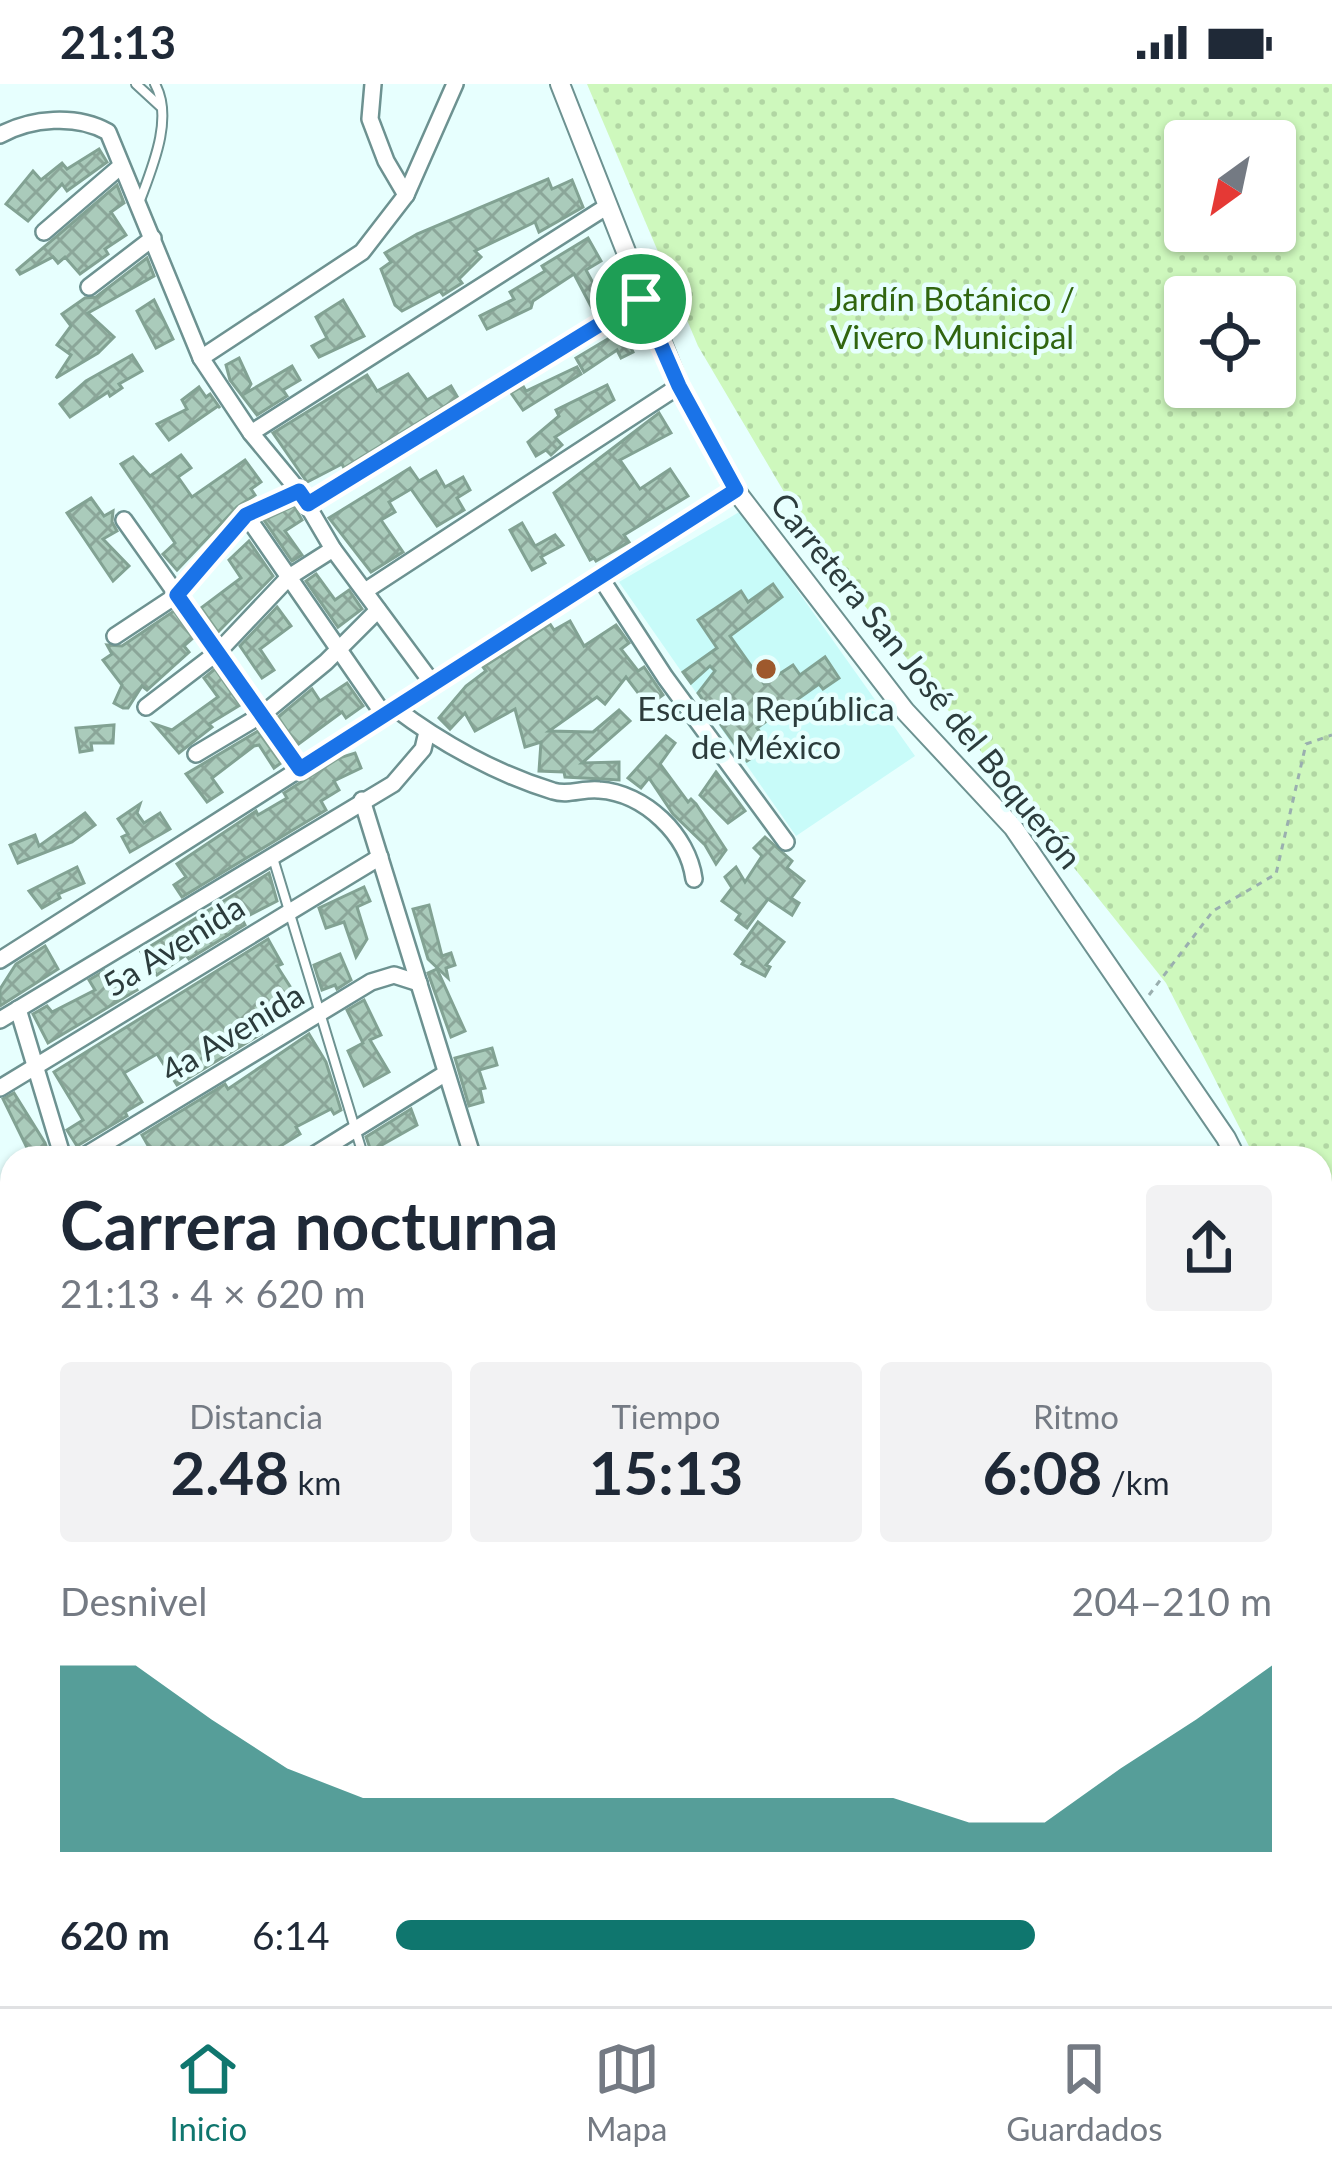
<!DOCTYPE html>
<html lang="es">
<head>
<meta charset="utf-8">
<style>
	:root { --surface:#fff; --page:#f2f2f3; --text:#1f2937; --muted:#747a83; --line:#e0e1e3; --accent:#0f766e }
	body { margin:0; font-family:Lato,sans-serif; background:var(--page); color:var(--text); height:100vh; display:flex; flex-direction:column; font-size:45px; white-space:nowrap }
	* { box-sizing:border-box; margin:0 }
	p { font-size:39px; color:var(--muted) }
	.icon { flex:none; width:66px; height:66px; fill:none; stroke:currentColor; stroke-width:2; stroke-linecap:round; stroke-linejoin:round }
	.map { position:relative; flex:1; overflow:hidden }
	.details { position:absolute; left:0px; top:1062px; width:1332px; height:861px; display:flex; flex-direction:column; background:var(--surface); border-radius:36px 36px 0 0; box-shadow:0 3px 9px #0004 }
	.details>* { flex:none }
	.needle { width:78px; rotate:213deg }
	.controls { position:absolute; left:1164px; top:36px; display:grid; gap:24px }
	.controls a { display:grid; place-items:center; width:132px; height:132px; border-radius:12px; background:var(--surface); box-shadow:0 3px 9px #0004; font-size:60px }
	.pin { position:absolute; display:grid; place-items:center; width:102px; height:102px; color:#fff; margin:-51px; border:6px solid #fff; border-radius:50%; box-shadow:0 3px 12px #0007 }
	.round { display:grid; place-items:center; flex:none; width:126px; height:126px; border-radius:12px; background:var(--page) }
	.summary { display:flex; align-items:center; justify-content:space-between; height:204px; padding:0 60px }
	h1 { font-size:66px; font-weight:700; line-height:90px }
	.stats { display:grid; grid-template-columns:repeat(3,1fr); gap:18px; height:204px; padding:12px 60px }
	.stats div { display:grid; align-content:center; border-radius:12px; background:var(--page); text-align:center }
	.stats b { font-size:60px; font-weight:700 }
	.stats small { font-size:33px; font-weight:400 }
	.stats p { font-size:33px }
	.chart { height:336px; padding:24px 60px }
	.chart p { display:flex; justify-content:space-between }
	.chart svg { width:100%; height:216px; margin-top:12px; fill:var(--accent); opacity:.7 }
	ul { padding:0 60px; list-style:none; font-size:39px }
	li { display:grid; grid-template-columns:192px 144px 1fr; align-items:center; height:90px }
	li i { height:30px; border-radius:15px; background:var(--accent) }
	.status { display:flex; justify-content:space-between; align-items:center; height:84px; padding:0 60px; background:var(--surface); direction:ltr }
	.status svg { height:33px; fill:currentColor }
	.tab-bar { display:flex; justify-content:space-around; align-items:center; height:168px; border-top:3px solid var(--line); background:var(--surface); font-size:33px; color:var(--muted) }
	.tab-bar a { display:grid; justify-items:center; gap:6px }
	.tab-bar .active { color:var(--accent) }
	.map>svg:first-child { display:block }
	.built { fill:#c8fbf9 }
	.grass { fill:url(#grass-dots); fill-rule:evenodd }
	.building { fill:url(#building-cross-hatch); stroke:#82a293; stroke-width:3 }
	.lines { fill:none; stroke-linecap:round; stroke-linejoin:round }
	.service-casing { stroke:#6d9291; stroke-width:12 }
	.minor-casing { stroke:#6d9291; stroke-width:20 }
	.tertiary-casing { stroke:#6d9291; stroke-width:22 }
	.secondary-casing { stroke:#6d9291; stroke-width:26 }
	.path { stroke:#9aafaf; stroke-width:3; stroke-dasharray:6 6; stroke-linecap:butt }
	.service { stroke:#fff; stroke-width:8 }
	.minor { stroke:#fff; stroke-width:15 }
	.tertiary { stroke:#fff; stroke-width:18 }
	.secondary { stroke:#fff; stroke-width:21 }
	.route-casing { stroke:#fff; stroke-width:24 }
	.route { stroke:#1a73e8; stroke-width:15 }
	.poi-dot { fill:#9e592d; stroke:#e7fffe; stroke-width:4.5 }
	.labels { text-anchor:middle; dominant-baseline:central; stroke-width:9; stroke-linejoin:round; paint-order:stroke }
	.park-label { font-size:33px; fill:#30650f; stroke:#e7fffe }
	.street-label { font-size:33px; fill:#2c3c3c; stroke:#e7fffe }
	.poi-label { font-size:33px; fill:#2c3c3c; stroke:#e7fffe }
</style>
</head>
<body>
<div class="status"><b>21:13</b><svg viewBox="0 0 49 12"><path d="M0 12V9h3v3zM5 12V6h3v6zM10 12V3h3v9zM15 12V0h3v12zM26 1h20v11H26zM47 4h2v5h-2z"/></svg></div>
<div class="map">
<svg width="1332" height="1922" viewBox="0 0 1332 1922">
	<defs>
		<pattern id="grass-dots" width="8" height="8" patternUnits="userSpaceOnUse" patternTransform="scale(3)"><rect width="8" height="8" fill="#cef8bd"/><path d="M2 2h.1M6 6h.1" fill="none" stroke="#b1d6a3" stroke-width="1.8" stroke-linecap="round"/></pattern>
		<pattern id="building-cross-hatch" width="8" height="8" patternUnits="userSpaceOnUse" patternTransform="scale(3)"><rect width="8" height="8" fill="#aacbbb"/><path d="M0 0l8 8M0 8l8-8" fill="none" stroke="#8ba699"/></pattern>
	</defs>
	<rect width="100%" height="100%" fill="#e7fffe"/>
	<polygon class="built" points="741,427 915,672 796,752 619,498"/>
	<path class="grass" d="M587,0H1332V1255L1320,1224V1074H1255L1166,899L813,457L698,262ZM1185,57H1275V147H1185ZM1185,213H1275V303H1185Z"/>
	<g class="building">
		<polygon points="99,65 107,78 67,107 62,100 28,137 6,120 33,87 41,96 62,79 67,85"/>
		<polygon points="548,95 552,105 572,96 583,123 539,148 535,138 475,167 481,173 459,195 462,199 443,211 440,207 402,227 395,221 381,185 391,178 385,169 417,150"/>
		<polygon points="117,101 124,119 111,128 126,151 105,165 108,170 80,190 65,173 58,179 53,173 20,190 17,186"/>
		<polygon points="588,154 601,177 586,186 605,221 594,228 574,190 533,217 531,224 487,245 480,232 514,215 510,208 545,187 542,182"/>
		<polygon points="147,174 154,192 88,229 114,253 98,269 56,294 71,271 57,261 71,242 62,230 85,214 96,213"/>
		<polygon points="154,216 173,255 156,264 137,227"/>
		<polygon points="343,216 364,252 319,273 312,262 327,254 316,233"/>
		<polygon points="623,246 633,268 621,274 617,266 584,288 576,274"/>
		<polygon points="132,271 142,287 119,300 122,304 110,312 108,308 70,333 60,320 86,297"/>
		<polygon points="239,274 251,300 246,309 292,282 300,296 283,306 287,312 257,331 230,296 226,281"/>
		<polygon points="577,283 581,290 523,326 511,309 523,302 526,307"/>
		<polygon points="408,290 427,316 451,302 458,314 344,384 342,380 307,398 273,349 367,291 377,307"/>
		<polygon points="607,301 614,316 555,353 562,361 551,371 546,366 536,372 528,358 559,332 556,326"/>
		<polygon points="199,303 206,313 210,310 220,324 218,322 169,356 157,340 187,325 182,316"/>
		<polygon points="659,329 671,349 620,376 640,405 670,385 688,412 624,451 629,458 596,477 594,474 590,476 554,409"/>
		<polygon points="181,371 191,384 178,393 192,413 245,376 261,398 251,405 255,411 237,423 177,486 163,470 175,459 121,380 133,373 150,392"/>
		<polygon points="410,384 419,397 436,387 445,403 463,393 470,406 457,414 464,426 437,442 411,405 389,418 395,428 381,436 403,468 371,488 329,434"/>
		<polygon points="91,414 104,432 113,427 112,438 117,447 103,455 129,482 113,497 67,429"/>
		<polygon points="294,422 302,436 285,447 302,471 292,477 264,436"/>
		<polygon points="522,439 535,462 555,451 563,461 541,473 545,479 532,486 510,446"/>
		<polygon points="249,457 273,492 218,548 201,524 241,494 229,476"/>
		<polygon points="316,490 335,516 349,506 362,525 338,543 306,497"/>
		<polygon points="773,500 782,513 730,552 764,600 793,581 800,591 825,573 839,594 823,605 819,600 757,644 770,662 747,677 698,609 715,587 710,582 691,599 683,588 717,564 698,536 741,507 748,518"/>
		<polygon points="277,523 291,542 260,565 274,586 262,594 240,562"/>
		<polygon points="174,527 193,554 184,562 189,568 147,606 142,602 128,624 123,624 114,619 122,601 103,576 112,570 107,561 122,562"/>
		<polygon points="570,537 584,562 616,541 629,559 621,565 638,587 644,583 663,611 648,622 626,593 605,620 597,613 549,647 593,648 619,626 630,637 582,679 619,678 619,696 565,693 564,688 539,687 541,658 525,663 515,625 475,647 465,629 450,645 439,634 466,602 486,587 483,583 550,540 554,546"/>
		<polygon points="215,585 240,621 209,640 212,643 179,669 154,640 172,646 218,613 204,594"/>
		<polygon points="347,599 363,622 346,634 342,628 297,661 278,633 312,605 320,617"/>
		<polygon points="114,641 113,659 91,659 92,666 80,668 76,644"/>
		<polygon points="258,647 281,679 274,684 259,661 254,662 212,694 222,708 207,718 186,690"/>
		<polygon points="666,652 675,659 660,680 688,718 691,715 696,720 726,766 716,780 705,761 673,730 649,694 641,704 628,694"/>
		<polygon points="355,669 361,684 334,697 339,706 321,717 326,726 182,813 174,801 186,793 177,780 256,727 258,731 287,714 284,709 339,674"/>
		<polygon points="716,688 745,727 728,739 700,711"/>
		<polygon points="140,720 137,729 144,739 160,729 170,745 130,768 122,753 128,750 118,735"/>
		<polygon points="85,729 95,741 72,758 18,779 10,761 35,751 39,762"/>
		<polygon points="765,753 792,777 787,784 804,797 791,814 799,819 792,831 768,815 747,844 736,836 740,830 722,817 732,804 725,793 736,783 745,798 762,772 754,764"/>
		<polygon points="77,783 84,799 58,810 60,814 42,824 29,807"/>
		<polygon points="269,789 277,817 242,835 245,841 189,875 186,871 157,891 141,868"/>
		<polygon points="364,803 370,817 357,823 367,855 356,873 344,838 326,844 319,824"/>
		<polygon points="429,821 442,872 451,869 455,881 446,884 448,894 428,875 413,825"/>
		<polygon points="758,838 784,858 766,881 770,883 765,892 742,880 744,877 735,870"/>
		<polygon points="268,855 282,880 277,882 300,918 258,944 261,950 177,1001 157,970 124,989 142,1018 125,1028 127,1032 77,1062 67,1046 83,1036 54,988"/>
		<polygon points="45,862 58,885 0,922 0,905 16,880"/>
		<polygon points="340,870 351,896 337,905 335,901 322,906 314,881"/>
		<polygon points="437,885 465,947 451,953 428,889"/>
		<polygon points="104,887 110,896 125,887 137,906 48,959 33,930 47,922 52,928 95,906 89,896"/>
		<polygon points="364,916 381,951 370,956 389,988 364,1002 348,967 363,959 347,926"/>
		<polygon points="309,950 326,978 341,1026 334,1030 331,1025 296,1043 300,1050 261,1074 134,1074 150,1065 142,1051 225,1000 228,1005"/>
		<polygon points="492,964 497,981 479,986 485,1004 480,1005 483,1018 469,1022 455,974"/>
		<polygon points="14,1009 45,1059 50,1074 32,1074 3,1015"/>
		<polygon points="411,1025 417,1041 371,1067 366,1053"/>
	</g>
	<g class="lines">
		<g class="service-casing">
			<g id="service">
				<polyline points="136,0 161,23"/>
				<path d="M139,119C152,84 174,34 155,0"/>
				<polyline points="273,774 364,1074"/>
				<polyline points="5,1536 12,1557"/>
				<polyline points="0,1822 12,1861"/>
				<polyline points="28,1911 32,1922"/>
			</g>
		</g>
		<g class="minor-casing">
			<g id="minor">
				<polyline points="373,0 370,35 386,77 406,111"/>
				<path d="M0,51C31,34 76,30 108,48L201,274L251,349L299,407L333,465L433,600"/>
				<polyline points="44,148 121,82"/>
				<polyline points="89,203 153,154"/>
				<polyline points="201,274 362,168 406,111 455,0"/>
				<polyline points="251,349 606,123"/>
				<polyline points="308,420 641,215"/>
				<polyline points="246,431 384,631"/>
				<polyline points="124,436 300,685"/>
				<polyline points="600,493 665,593 786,758"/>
				<polyline points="365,507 679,302"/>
				<polyline points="115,552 177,511 246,431 299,407"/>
				<polyline points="146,623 218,568 289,493 333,465"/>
				<path d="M395,624C441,659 497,690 553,707C568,712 584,704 599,706C645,709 688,751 694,795"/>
				<polyline points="196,670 263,630 326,578 378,526"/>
				<polyline points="362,716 473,1074"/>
				<polyline points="0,876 736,407"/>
				<polyline points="18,925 63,1074"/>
				<polyline points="0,936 393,700 423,665 427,648"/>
				<polyline points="0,1004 380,773"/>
				<polyline points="81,1074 371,898 394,891 419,899"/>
				<polyline points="309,1074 446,989"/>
				<polyline points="0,1125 12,1118"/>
				<polyline points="0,1265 12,1258"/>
				<polyline points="0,1537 12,1533"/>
				<polyline points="1320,1732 1332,1781"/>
				<polyline points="0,1842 12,1840"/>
				<polyline points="1320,1859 1332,1855"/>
				<polyline points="737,1911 742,1922"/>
				<polyline points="1169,1911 1172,1922"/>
				<polyline points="1263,1911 1264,1922"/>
			</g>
		</g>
		<g class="tertiary-casing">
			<g id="tertiary">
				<polyline points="560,0 679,302 736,407 905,627 1013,743 1226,1054 1236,1074"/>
				<polyline points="1320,1262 1332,1289"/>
			</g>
		</g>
		<g class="secondary-casing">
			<g id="secondary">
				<polyline points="1320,1384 1332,1381"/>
				<polyline points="236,1922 262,1911"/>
			</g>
		</g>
		<polyline class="path" points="1149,911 1213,827 1276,790 1306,660 1332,651"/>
		<use href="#service" class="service"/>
		<use href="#minor" class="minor"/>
		<use href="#tertiary" class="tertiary"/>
		<use href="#secondary" class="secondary"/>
	</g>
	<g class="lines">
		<g class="route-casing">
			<polygon id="route" points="641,215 679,302 736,406 300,685 177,511 246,431 299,407 308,420"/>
		</g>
		<use href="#route" class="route"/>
	</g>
	<circle class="poi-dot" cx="766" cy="585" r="12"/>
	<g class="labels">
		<g class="park-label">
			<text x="952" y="214">Jardín Botánico /<tspan x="952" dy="38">Vivero Municipal</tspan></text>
		</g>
		<g class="street-label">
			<text transform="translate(927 596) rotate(51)">Carretera San José del Boquerón</text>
			<text transform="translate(173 861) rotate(-32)">5a Avenida</text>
			<text transform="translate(232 948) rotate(-31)">4a Avenida</text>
		</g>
		<g class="poi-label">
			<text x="766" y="624">Escuela República<tspan x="766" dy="38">de México</tspan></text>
		</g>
	</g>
</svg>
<div class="controls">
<a><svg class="needle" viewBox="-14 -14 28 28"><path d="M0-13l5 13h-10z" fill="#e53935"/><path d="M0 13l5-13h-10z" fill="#747a83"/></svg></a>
<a><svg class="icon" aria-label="locate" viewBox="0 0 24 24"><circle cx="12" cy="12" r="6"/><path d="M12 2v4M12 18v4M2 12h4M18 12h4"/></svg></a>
</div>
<div class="pin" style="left:641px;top:215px;background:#1e9e55"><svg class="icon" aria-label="arrive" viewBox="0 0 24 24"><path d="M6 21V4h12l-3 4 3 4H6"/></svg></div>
<section class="details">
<div class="summary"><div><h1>Carrera nocturna</h1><p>21:13 · 4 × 620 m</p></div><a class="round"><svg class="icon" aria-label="share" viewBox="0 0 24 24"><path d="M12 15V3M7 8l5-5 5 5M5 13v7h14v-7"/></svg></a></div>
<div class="stats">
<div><p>Distancia</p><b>2.48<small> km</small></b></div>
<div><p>Tiempo</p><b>15:13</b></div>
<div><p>Ritmo</p><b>6:08<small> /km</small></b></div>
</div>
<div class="chart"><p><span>Desnivel</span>204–210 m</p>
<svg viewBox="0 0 160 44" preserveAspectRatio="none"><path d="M0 44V6L10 6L20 17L30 27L40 33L50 33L60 33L70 33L80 33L90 33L100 33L110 33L120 38L130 38L140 27L150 17L160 6V44z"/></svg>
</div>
<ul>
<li><b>620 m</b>6:14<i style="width:73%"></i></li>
</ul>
</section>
</div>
<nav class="tab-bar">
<a class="active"><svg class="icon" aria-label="home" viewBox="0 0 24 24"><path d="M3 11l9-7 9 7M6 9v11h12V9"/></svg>Inicio</a>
<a><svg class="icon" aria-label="map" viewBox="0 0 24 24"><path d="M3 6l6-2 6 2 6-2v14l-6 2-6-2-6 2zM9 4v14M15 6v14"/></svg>Mapa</a>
<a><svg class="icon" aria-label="saved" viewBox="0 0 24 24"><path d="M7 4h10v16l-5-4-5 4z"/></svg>Guardados</a>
</nav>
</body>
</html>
